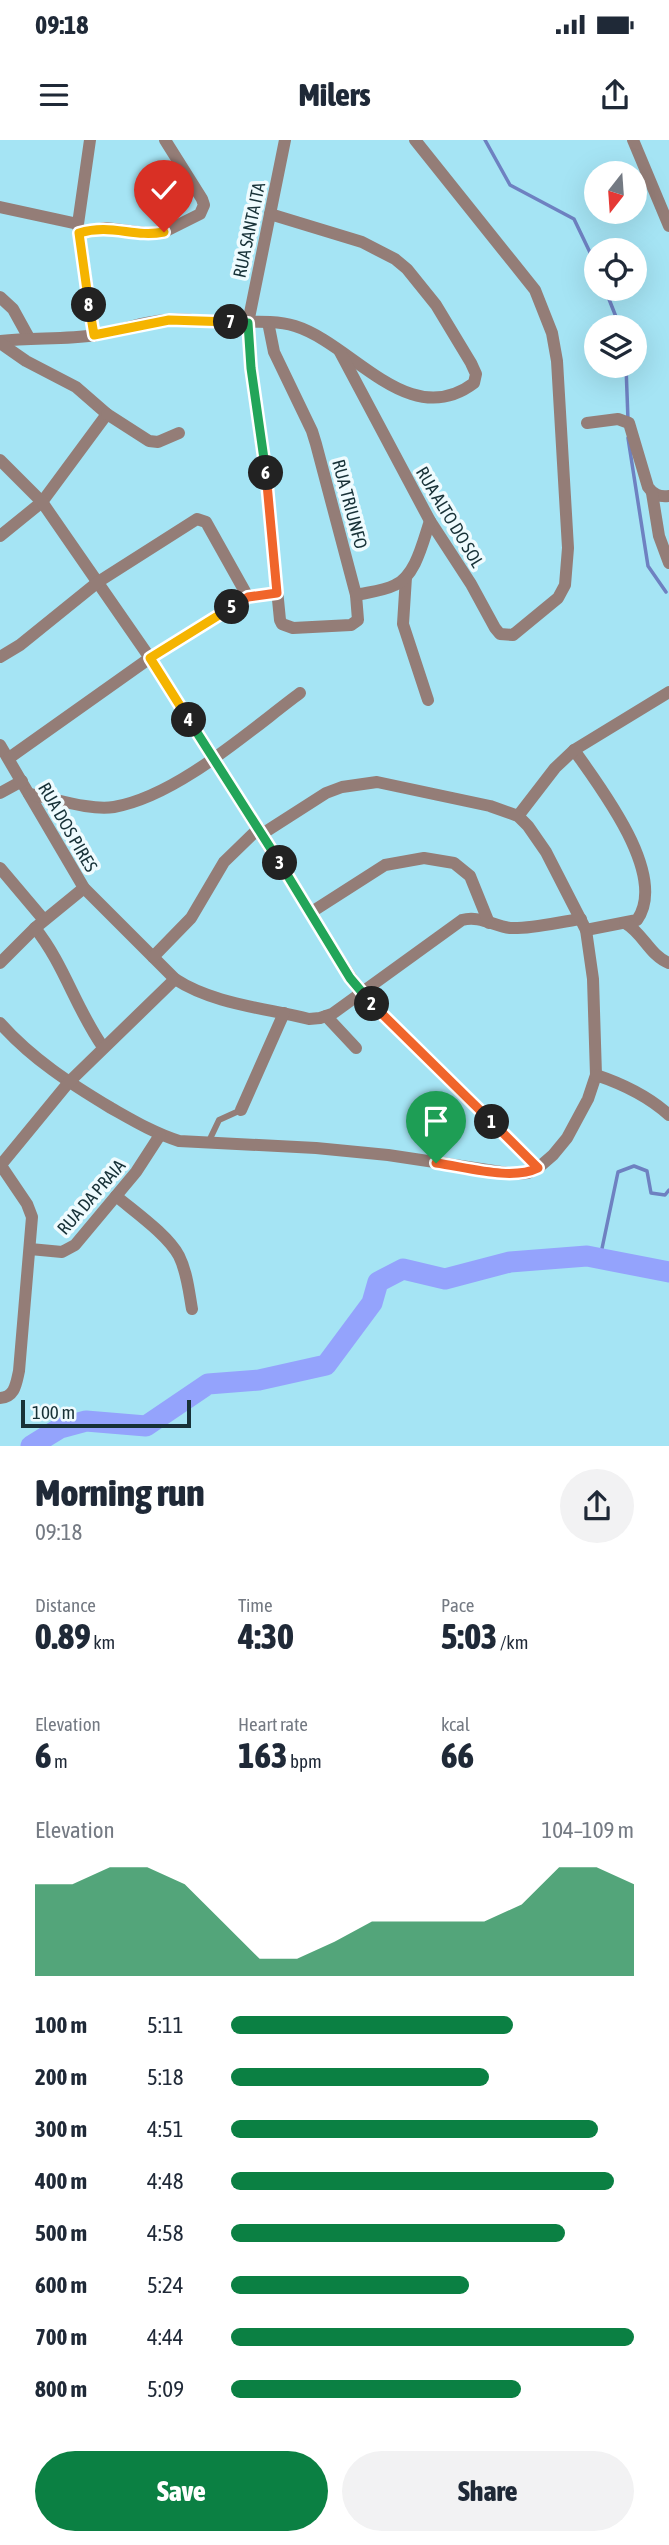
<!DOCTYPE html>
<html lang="en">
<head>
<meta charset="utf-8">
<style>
	:root { --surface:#fff; --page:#f2f2f3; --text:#1f2937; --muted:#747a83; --accent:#0b8043 }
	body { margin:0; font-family:"Asap Condensed",sans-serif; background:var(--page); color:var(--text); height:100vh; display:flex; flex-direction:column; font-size:26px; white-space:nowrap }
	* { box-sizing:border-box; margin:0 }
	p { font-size:23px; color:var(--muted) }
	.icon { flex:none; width:38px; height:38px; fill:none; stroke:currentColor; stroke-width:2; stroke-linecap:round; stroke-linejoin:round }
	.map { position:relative; height:1306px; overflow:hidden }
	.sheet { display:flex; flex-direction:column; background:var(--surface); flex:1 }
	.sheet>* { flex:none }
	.needle { width:46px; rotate:197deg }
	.controls { position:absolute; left:584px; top:21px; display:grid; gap:14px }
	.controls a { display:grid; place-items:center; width:63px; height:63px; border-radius:50%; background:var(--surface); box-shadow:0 7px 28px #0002; font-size:35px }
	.scale { position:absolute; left:21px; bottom:18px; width:170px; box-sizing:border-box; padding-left:7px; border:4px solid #173137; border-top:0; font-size:19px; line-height:24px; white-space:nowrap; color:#173137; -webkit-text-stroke:5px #effbfe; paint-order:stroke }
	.pin { position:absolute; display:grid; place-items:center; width:60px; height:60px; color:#fff; margin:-72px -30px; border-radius:50% 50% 50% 0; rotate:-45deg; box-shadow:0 0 7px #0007 }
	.pin .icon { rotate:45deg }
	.km { position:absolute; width:35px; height:35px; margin:-18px; border-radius:50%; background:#222; color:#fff; font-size:19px; line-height:35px; text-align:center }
	.round { display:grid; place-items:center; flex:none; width:74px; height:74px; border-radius:37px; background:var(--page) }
	.summary { display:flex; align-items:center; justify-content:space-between; height:119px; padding:0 35px }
	h1 { font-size:38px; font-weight:800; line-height:52px }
	.stats { display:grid; grid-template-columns:repeat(3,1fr); gap:10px; height:119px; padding:7px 35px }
	.stats div { display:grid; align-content:center }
	.stats b { font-size:35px; font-weight:800 }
	.stats small { font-size:19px; font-weight:400 }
	.stats p { font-size:19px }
	.chart { height:196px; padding:14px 35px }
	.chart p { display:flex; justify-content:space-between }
	.chart svg { width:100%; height:126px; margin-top:7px; fill:var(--accent); opacity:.7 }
	.primary-button { display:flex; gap:14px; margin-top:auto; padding:14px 35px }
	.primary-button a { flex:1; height:80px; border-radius:42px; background:var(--accent); color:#fff; font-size:28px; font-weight:800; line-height:80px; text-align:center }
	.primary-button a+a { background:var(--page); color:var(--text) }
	ul { padding:0 35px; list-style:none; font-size:23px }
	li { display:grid; grid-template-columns:112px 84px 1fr; align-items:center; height:52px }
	li i { height:18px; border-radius:9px; background:var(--accent) }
	.status { display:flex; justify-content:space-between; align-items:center; height:49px; padding:0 35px; background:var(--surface); direction:ltr }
	.status svg { height:19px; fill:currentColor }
	header { display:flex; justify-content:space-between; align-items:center; height:91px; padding:0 35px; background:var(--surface); font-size:32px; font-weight:800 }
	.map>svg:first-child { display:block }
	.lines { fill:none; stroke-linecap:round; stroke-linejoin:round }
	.stream { stroke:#6e81c1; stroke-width:3.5 }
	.river { stroke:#94a3fc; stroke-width:21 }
	.lane { stroke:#947d77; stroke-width:6 }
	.street { stroke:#947d77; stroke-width:12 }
	.split-1-casing { stroke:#fff; stroke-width:14 }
	.split-2-casing { stroke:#fff; stroke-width:14 }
	.split-3-casing { stroke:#fff; stroke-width:14 }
	.split-4-casing { stroke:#fff; stroke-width:14 }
	.split-5-casing { stroke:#fff; stroke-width:14 }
	.split-6-casing { stroke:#fff; stroke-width:14 }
	.split-7-casing { stroke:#fff; stroke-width:14 }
	.split-8-casing { stroke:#fff; stroke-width:14 }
	.split-9-casing { stroke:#fff; stroke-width:14 }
	.split-1 { stroke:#f0652b; stroke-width:9 }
	.split-2 { stroke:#f0652b; stroke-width:9 }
	.split-3 { stroke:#22a559; stroke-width:9 }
	.split-4 { stroke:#22a559; stroke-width:9 }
	.split-5 { stroke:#f5b400; stroke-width:9 }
	.split-6 { stroke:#f0652b; stroke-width:9 }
	.split-7 { stroke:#22a559; stroke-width:9 }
	.split-8 { stroke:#f5b400; stroke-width:9 }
	.split-9 { stroke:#f5b400; stroke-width:9 }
	.labels { text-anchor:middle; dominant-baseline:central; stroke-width:7; stroke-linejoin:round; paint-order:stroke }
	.street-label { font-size:18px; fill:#173137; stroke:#effbfe }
</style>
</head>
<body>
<div class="status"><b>09:18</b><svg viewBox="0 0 49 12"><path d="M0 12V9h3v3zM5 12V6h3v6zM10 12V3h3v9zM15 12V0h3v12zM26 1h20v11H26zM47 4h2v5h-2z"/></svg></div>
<header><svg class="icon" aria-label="menu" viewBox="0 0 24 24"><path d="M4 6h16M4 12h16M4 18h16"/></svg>Milers<svg class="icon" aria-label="share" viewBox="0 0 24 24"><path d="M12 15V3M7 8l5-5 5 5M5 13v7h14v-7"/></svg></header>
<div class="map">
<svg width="669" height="1306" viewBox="0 0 669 1306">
	<rect width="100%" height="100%" fill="#a5e4f4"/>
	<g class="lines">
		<g class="stream">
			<polyline points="485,0 510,45 574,79 597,127"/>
			<polyline points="605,149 620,187"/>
			<polyline points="626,226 628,280"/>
			<polyline points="628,298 648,426 666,452"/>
			<polyline points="600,1118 618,1032 634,1026 647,1031 651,1053 665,1055 669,1050"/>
		</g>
		<polyline class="river" points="31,1306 60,1288 86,1281 146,1286 208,1244 259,1240 326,1225 372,1163 378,1142 403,1129 445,1139 510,1122 587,1116 669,1132"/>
		<polyline class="lane" points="208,1003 219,980 241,970"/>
		<g class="street">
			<polyline points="90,0 78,84 94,196"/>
			<polyline points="633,0 669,86"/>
			<polyline points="0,67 78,84"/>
			<polyline points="79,93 106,88 152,94 164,92 200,74 204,65 202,59 165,0"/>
			<polyline points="0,157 13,169 29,198"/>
			<polyline points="268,182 274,212 312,291 316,304 356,455 358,480 351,485 293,488 282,484 280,480 266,337 251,228 248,183 285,0"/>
			<path d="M0,201C32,197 64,200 95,195C115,192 133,185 152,182C175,177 198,181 221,182C245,183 272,179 295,186C353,204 409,292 474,243L476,234L471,223L436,165L407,129L395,119L362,102L270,74"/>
			<polyline points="0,203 26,221 76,247 107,274 42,362 0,396"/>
			<polyline points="340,212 430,381 471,444 495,488 500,494 513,495 558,458 565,445 568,408 557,221 552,193 535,150 415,0"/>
			<polyline points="107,274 149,301 158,302 179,293"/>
			<path d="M587,283L618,279L629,283L648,347C654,355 659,357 669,356"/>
			<polyline points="0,320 42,362 150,518 360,852 538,1028"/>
			<polyline points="652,353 659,396 669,423"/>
			<polyline points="406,437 403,484 428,560"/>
			<path d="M356,455C369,452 383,451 395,445C416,436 423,401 430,381"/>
			<polyline points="0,517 20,505 98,442 197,379 206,382 248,457"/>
			<path d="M0,605L84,748L175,839C213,864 265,868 309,879L320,878L332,874L462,780C479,775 494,786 510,788C533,789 558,782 581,779"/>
			<path d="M574,610C599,646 669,735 637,780L586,790"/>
			<polyline points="9,618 150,518 248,457 277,453"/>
			<polyline points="0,653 22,641"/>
			<path d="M29,654C53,658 90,671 114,667C177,656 249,591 300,553"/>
			<polyline points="518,676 555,628 574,610 669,552"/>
			<polyline points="0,728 44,780"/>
			<polyline points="310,773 385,725 424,718 454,723 470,736 489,783"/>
			<path d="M625,783C643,793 650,816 669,823"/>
			<path d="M35,788C64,824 76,869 103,907"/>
			<polyline points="153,817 191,778 224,722 259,688"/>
			<polyline points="0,823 35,788 84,748"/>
			<polyline points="326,876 356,908"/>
			<path d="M0,883C32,919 71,944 111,968C134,981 154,993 179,1001L316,1008L388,1015L514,1034L528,1033L538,1028L553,1015L567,998L588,959L596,935L593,839L586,790L546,712L528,686L518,676L490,666L377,642L342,647L326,653L262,694"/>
			<path d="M596,935C623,944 648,956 669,975"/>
			<polyline points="241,970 284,873"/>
			<path d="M0,1024L27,1064L32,1077L19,1231C16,1244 15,1257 0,1258"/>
			<polyline points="0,1026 69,942 175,839"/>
			<path d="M116,1056C135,1072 168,1095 179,1116C187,1132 189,1152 192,1169"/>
			<polyline points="30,1109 62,1112 75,1105 136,1032 160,995"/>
		</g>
	</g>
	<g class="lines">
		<g class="split-1-casing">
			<path id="split-1" d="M436,1023C466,1027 512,1041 538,1028L492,982"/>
		</g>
		<g class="split-2-casing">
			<polyline id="split-2" points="372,864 492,982"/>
		</g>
		<g class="split-3-casing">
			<polyline id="split-3" points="280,723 350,838 372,864"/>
		</g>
		<g class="split-4-casing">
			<polyline id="split-4" points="189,580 280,723"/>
		</g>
		<g class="split-5-casing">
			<polyline id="split-5" points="189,580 150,518 232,467"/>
		</g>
		<g class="split-6-casing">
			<polyline id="split-6" points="232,467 248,457 277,453 266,333"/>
		</g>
		<g class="split-7-casing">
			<polyline id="split-7" points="231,182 248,183 251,228 266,333"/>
		</g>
		<g class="split-8-casing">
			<polyline id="split-8" points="89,165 94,195 169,180 231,182"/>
		</g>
		<g class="split-9-casing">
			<path id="split-9" d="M89,165L79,93C112,83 133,98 164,92"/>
		</g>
		<use href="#split-1" class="split-1"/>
		<use href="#split-2" class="split-2"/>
		<use href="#split-3" class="split-3"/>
		<use href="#split-4" class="split-4"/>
		<use href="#split-5" class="split-5"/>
		<use href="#split-6" class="split-6"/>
		<use href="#split-7" class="split-7"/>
		<use href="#split-8" class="split-8"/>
		<use href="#split-9" class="split-9"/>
	</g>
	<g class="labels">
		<g class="street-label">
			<text transform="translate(249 90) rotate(-78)">RUA SANTA ITA</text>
			<text transform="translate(350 364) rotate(75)">RUA TRIUNFO</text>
			<text transform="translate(450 377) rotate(59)">RUA ALTO DO SOL</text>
			<text transform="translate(68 687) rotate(60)">RUA DOS PIRES</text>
			<text transform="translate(91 1057) rotate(-49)">RUA DA PRAIA</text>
		</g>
	</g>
</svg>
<div class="controls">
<a><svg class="needle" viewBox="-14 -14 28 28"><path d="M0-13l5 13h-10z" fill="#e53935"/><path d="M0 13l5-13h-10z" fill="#747a83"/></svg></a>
<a><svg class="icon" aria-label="locate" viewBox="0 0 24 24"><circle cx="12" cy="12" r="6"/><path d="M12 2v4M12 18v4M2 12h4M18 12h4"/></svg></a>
<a><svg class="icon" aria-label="layers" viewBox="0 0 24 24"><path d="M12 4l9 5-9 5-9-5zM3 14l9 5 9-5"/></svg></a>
</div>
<div class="scale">100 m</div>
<div class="pin" style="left:436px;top:1023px;background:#1e9e55"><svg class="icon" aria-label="arrive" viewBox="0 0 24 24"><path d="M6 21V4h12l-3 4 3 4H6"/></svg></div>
<div class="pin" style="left:164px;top:92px;background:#d93025"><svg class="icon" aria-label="check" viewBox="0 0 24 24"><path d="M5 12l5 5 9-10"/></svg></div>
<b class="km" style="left:492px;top:982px">1</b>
<b class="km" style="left:372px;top:864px">2</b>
<b class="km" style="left:280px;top:723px">3</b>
<b class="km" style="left:189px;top:580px">4</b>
<b class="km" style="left:232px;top:467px">5</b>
<b class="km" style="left:266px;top:333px">6</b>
<b class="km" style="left:231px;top:182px">7</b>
<b class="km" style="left:89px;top:165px">8</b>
</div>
<section class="sheet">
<div class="summary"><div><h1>Morning run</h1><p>09:18</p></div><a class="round"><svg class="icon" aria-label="share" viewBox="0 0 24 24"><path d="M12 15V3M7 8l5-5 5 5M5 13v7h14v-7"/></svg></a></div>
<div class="stats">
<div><p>Distance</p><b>0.89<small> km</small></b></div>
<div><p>Time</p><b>4:30</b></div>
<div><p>Pace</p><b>5:03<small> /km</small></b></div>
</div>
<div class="stats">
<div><p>Elevation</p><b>6<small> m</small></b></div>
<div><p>Heart rate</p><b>163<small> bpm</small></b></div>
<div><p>kcal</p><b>66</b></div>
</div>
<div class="chart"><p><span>Elevation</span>104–109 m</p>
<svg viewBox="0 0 160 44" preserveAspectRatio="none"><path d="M0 44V12L10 12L20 6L30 6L40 12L50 25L60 38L70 38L80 32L90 25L100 25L110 25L120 25L130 19L140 6L150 6L160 12V44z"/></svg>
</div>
<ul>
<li><b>100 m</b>5:11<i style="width:70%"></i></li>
<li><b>200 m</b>5:18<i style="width:64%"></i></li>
<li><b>300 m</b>4:51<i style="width:91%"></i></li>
<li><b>400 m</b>4:48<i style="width:95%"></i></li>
<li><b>500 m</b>4:58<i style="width:83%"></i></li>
<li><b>600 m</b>5:24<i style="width:59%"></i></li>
<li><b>700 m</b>4:44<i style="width:100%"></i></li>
<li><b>800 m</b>5:09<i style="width:72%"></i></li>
</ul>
<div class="primary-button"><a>Save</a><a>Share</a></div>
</section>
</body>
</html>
